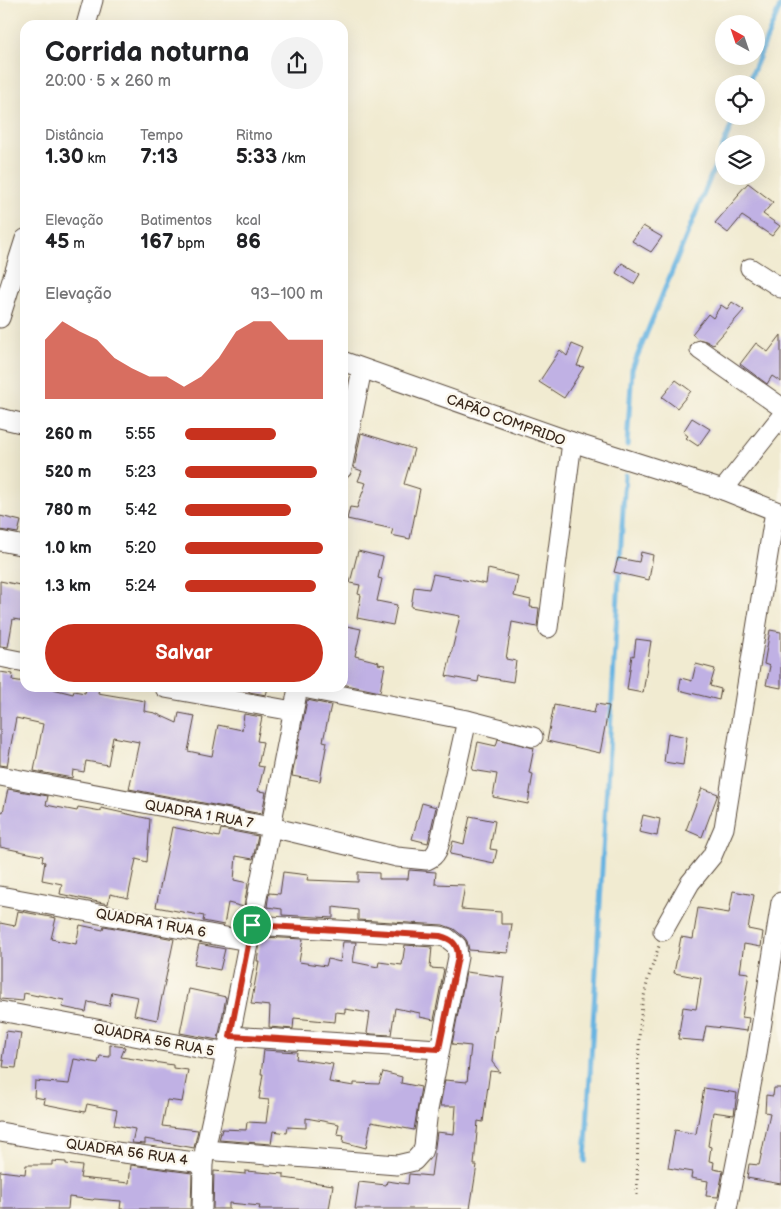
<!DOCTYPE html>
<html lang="pt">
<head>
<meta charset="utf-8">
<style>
	:root { --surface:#fff; --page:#f2f2f2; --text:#202124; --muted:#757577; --accent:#c8321e }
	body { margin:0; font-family:"Balsamiq Sans",sans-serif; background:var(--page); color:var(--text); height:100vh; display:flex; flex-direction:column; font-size:19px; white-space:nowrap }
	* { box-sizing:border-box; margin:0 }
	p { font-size:16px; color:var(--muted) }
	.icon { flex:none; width:28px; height:28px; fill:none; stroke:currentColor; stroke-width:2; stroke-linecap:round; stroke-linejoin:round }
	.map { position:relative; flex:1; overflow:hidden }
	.panel { position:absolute; left:20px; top:20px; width:328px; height:672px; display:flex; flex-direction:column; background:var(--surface); border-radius:15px; box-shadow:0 5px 20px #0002 }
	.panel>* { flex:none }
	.needle { width:32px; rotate:320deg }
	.buttons { position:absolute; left:715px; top:15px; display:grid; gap:10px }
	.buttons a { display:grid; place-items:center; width:50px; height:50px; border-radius:50%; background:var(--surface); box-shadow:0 5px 20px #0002; font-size:25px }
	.pin { position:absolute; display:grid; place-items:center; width:42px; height:42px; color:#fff; margin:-21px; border:2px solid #fff; border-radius:50%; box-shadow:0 1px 5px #0007 }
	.round { display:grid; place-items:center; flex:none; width:52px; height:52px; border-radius:26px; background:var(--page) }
	.summary { display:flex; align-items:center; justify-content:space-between; height:85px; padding:0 25px }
	h1 { font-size:28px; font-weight:700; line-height:38px }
	.stats { display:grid; grid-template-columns:repeat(3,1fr); gap:8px; height:85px; padding:5px 25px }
	.stats div { display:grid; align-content:center }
	.stats b { font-size:21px; font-weight:700 }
	.stats small { font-size:14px; font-weight:400 }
	.stats p { font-size:14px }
	.chart { height:140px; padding:10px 25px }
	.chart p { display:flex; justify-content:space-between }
	.chart svg { width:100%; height:90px; margin-top:5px; fill:var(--accent); opacity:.7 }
	.primary-button { display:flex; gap:10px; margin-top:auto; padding:10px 25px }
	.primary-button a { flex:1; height:58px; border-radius:30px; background:var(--accent); color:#fff; font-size:20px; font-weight:700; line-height:58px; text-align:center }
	ul { padding:0 25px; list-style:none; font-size:16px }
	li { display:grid; grid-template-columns:80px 60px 1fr; align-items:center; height:38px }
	li i { height:12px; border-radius:6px; background:var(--accent) }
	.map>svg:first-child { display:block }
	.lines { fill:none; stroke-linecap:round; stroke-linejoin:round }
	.stream { stroke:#68b4e1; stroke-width:5 }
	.building { fill:#c0b1e4 }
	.minor-casing { stroke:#564739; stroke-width:21 }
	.path { stroke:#564739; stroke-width:3; stroke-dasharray:1 4; stroke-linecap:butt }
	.minor { stroke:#fff; stroke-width:19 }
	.route-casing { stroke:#fff; stroke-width:10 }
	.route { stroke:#c8321e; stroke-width:6 }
	.labels { text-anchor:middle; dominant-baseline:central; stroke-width:5; stroke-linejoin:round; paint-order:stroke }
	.street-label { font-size:14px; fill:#3b2a1e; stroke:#fbf7ec }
</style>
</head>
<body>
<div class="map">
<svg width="781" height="1209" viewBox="0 0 781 1209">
	<rect width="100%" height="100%" fill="#fbf7ec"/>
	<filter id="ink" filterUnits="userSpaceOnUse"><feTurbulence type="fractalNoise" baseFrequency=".02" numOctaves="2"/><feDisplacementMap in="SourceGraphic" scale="10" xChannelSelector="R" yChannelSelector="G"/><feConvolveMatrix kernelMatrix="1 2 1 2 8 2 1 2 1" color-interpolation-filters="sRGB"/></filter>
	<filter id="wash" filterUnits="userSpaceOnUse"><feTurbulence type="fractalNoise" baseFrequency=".0096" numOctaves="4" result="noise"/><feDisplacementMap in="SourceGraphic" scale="20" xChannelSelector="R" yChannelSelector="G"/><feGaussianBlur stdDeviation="1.12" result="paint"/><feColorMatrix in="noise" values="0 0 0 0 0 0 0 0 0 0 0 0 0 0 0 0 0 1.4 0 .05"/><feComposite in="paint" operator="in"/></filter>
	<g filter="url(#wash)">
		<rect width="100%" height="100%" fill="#f1ebd1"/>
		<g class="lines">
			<g class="stream">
				<polyline points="748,84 781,4"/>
				<polyline points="724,144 735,116"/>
				<polyline points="627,445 632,369 724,144"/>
				<polyline points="585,1161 625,475"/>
			</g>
		</g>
		<g id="blocks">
			<g class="building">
				<polygon points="748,183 773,202 763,214 780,226 772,236 742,216 728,233 715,223 739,195 738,194"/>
				<polygon points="643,226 662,237 651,252 632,241"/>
				<polygon points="622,263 640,274 634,284 616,273"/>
				<polygon points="732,302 744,310 713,345 706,341 698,339 692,334 708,314 713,318 721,305 727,309"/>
				<polygon points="781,335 781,382 772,376 767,384 740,364 756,343 768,352"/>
				<polygon points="572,344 584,349 577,366 584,367 564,398 539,382 560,350 567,356"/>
				<polygon points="676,380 691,391 677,408 662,397"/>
				<polygon points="692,418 710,429 698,446 686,438 688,436 683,432"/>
				<polygon points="361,433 414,449 404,484 420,489 410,539 391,535 393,529 347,519 350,507 357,508 366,483 358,481 362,471 354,468"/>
				<polygon points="0,516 21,521 18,533 0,530"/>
				<polygon points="358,551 383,557 378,578 382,579 377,601 397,605 393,625 357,618 361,595 358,594 360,585 350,583"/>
				<polygon points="641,552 653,555 649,580 614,572 618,558 639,562"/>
				<polygon points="488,569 518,576 514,596 531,600 530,607 539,608 537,627 512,622 506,659 516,661 513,682 479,676 478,682 446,676 460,616 411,607 414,587 429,589 433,574 486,584"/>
				<polygon points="0,581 25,586 25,621 13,619 8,647 0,646"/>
				<polygon points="342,625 361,629 355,656 379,662 378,664 385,665 380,692 342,684"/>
				<polygon points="770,630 781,632 781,688 766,685 770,666 764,664"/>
				<polygon points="636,639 651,641 643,693 627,690 632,655 634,656"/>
				<polygon points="696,664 715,669 710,686 721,689 719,700 679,690 681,678 692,681"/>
				<polygon points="0,672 13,674 12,680 25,682 25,688 49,688 73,694 74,691 85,693 86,688 99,688 98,693 145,701 144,711 155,713 177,723 179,713 195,716 188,751 212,756 218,725 242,730 244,714 262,717 257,741 263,742 258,766 264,767 258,791 266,792 262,814 129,789 139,742 113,737 108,765 86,761 84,772 73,770 72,778 34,771 43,724 16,718 7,766 0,765"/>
				<polygon points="249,688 268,688 266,695 249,692"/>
				<polygon points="307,700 331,705 323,741 327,742 320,781 292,776"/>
				<polygon points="596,704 609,706 600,753 547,741 554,705 594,713"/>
				<polygon points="668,733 687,737 683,765 664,762"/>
				<polygon points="498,739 534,748 529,773 533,774 528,804 493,797 497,774 472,770 478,742 496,746"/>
				<polygon points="702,788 718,794 702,837 686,830"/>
				<polygon points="8,789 48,796 46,805 77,811 78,807 101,811 101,808 150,819 147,862 136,859 128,898 110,894 108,904 60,894 62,884 42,880 45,862 42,861 43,856 0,847 0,811 3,812"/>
				<polygon points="422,803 436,807 428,843 412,839"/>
				<polygon points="643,815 660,819 657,836 639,832"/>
				<polygon points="470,816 495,821 490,849 497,850 494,863 450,854 453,841 464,844"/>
				<polygon points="172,827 219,837 221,829 258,836 253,859 236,856 234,880 248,883 244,907 228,903 224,925 203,921 204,916 156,907"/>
				<polygon points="409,870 436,872 435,884 465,885 461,909 501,912 501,924 512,924 508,953 469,950 467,941 464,937 454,929 443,925 358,920 358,910 333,907 333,918 282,915 282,909 267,907 269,893 280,894 283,872 308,875 307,880 358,882 358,872 379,873 379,879 408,879"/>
				<polygon points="733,891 754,895 748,929 763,932 761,947 744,944 740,972 749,973 742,1017 749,1018 747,1031 706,1026 703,1041 678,1039 683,1007 696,1009 701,978 674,973 681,937 693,939 698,908 729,913"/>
				<polygon points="18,911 56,918 51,939 76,944 80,925 103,930 104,926 174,939 157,1020 134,1015 138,997 112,992 109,1006 88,1002 86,1012 62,1007 64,1000 38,995 38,996 24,993 23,1001 0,999 0,923 15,926"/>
				<polygon points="261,937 303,939 299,962 326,966 328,959 340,962 343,942 356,942 353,962 378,967 379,962 402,965 405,945 432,947 430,968 444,969 434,1020 420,1017 420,1013 395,1008 391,1035 372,1034 367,1033 370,1013 345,1009 345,1013 336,1012 335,1022 294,1018 293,1029 269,1027 270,1006 251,1004 259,961 257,961"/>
				<polygon points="199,944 225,949 220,970 194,965"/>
				<polygon points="466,972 504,977 497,1031 495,1030 492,1062 500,1072 490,1071 483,1122 478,1121 474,1165 477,1165 470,1209 355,1209 359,1182 386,1185 387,1181 408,1184 409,1174 431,1176 437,1132 454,1134 456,1106 440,1106 445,1080 467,1082 471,1046 452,1044"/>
				<polygon points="189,989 226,997 218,1040 180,1033"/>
				<polygon points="6,1031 21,1033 16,1068 3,1067 4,1061 2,1060"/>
				<polygon points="110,1045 125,1047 121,1057 173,1065 173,1068 188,1070 182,1102 167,1100 162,1126 198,1130 194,1148 145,1139 145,1144 132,1143 135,1129 114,1125 117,1110 87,1104 85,1112 44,1104 45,1099 34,1097 35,1081 69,1084 74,1059 98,1063 100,1056 110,1057"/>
				<polygon points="264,1050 297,1052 296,1059 333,1064 329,1082 354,1086 354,1083 379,1084 383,1072 402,1077 401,1083 421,1087 414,1130 371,1122 366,1148 343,1142 344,1135 337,1134 339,1124 306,1118 306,1128 288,1127 287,1133 273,1131 271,1144 219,1140 222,1129 246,1130 247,1122 266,1123 269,1100 259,1099 263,1074 261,1074"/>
				<polygon points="704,1088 737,1093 734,1115 713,1112 708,1146 711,1147 709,1161 714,1162 713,1169 723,1171 718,1197 706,1196 708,1181 691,1178 692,1172 668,1168 675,1130 696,1134"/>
				<polygon points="774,1088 781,1088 781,1184 747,1178 749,1164 759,1165 770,1113 765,1112 766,1095 773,1096"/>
				<polygon points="52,1161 66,1162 66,1164 82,1166 80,1178 129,1183 131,1165 192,1173 191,1209 120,1209 121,1201 94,1199 93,1200 69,1197 68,1209 0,1209 0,1171 25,1174 26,1165 52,1165"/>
				<polygon points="214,1171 245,1174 245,1171 284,1174 284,1178 333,1185 329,1209 259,1209 260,1206 229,1203 229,1209 213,1209"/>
			</g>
		</g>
	</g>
	<g filter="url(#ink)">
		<use href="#blocks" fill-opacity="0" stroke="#564739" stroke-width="1"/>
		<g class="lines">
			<g class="minor-casing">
				<g id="minor">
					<polyline points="86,25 93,0"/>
					<polyline points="750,268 781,288"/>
					<polyline points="0,318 25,239"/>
					<polyline points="700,350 781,407"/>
					<polyline points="342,361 572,442 723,490 781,513"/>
					<polyline points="0,418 25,424"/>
					<polyline points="342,469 362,369"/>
					<polyline points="723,490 781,417"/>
					<polyline points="0,541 25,546"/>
					<polyline points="548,628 572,442"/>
					<polyline points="0,657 25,662"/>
					<polyline points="165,688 293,711"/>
					<polyline points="303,688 467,720 533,737"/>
					<path d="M0,776L271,827L397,857L427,860C437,856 439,847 441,837L467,720"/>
					<polyline points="0,896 248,941"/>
					<polyline points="663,931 690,883 712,856 724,828 775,511"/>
					<polyline points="0,1011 225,1053"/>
					<polyline points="230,1036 439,1049"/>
					<polyline points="0,1132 108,1151 203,1163"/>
					<polyline points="205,1150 397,1165 414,1161 422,1152 424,1146 428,1110 458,957 457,946 447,938 440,936 252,925"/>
					<polyline points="202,1209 203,1163 205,1150 230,1036 298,688"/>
					<polyline points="727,1209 756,1060 781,902"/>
				</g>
			</g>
			<polyline class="path" points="637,1195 639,1038 642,1005 648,979 659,946"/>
			<use href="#minor" class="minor"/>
		</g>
	</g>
	<g class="lines" filter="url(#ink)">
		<g class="route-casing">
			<path id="route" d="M252,925L440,936C452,939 458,944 458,957L439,1049L230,1036Z"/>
		</g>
		<use href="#route" class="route"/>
	</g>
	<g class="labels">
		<g class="street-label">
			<text transform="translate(506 420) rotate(20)">CAPÃO COMPRIDO</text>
			<text transform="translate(199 814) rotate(10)">QUADRA 1 RUA 7</text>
			<text transform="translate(151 923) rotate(10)">QUADRA 1 RUA 6</text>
			<text transform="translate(154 1040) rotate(11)">QUADRA 56 RUA 5</text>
			<text transform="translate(127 1152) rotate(8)">QUADRA 56 RUA 4</text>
		</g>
	</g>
</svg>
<div class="buttons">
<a><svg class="needle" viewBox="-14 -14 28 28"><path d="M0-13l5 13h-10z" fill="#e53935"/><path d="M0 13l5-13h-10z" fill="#757577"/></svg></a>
<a><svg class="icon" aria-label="locate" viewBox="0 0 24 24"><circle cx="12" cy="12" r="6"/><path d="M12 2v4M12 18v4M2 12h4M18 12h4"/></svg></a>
<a><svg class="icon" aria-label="layers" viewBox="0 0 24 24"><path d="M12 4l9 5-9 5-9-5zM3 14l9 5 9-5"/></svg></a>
</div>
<div class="pin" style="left:252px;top:925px;background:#1e9e55"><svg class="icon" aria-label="arrive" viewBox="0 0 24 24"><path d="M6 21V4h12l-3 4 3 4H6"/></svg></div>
<section class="panel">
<div class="summary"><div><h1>Corrida noturna</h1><p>20:00 · 5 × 260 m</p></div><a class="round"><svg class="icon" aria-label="share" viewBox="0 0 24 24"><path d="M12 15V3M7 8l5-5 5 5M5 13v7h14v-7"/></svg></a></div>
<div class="stats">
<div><p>Distância</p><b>1.30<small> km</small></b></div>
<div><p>Tempo</p><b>7:13</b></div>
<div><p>Ritmo</p><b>5:33<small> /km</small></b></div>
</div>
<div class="stats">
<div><p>Elevação</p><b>45<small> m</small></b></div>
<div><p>Batimentos</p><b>167<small> bpm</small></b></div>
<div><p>kcal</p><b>86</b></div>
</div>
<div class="chart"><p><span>Elevação</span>93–100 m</p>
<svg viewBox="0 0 160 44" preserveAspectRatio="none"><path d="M0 44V15L10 6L20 11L30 15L40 24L50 29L60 33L70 33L80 38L90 33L100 24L110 11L120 6L130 6L140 15L150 15L160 15V44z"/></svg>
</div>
<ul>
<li><b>260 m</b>5:55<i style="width:66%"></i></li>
<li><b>520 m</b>5:23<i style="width:96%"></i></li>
<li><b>780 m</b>5:42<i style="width:77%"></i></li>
<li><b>1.0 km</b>5:20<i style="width:100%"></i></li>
<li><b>1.3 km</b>5:24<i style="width:95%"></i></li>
</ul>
<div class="primary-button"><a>Salvar</a></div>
</section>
</div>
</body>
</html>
